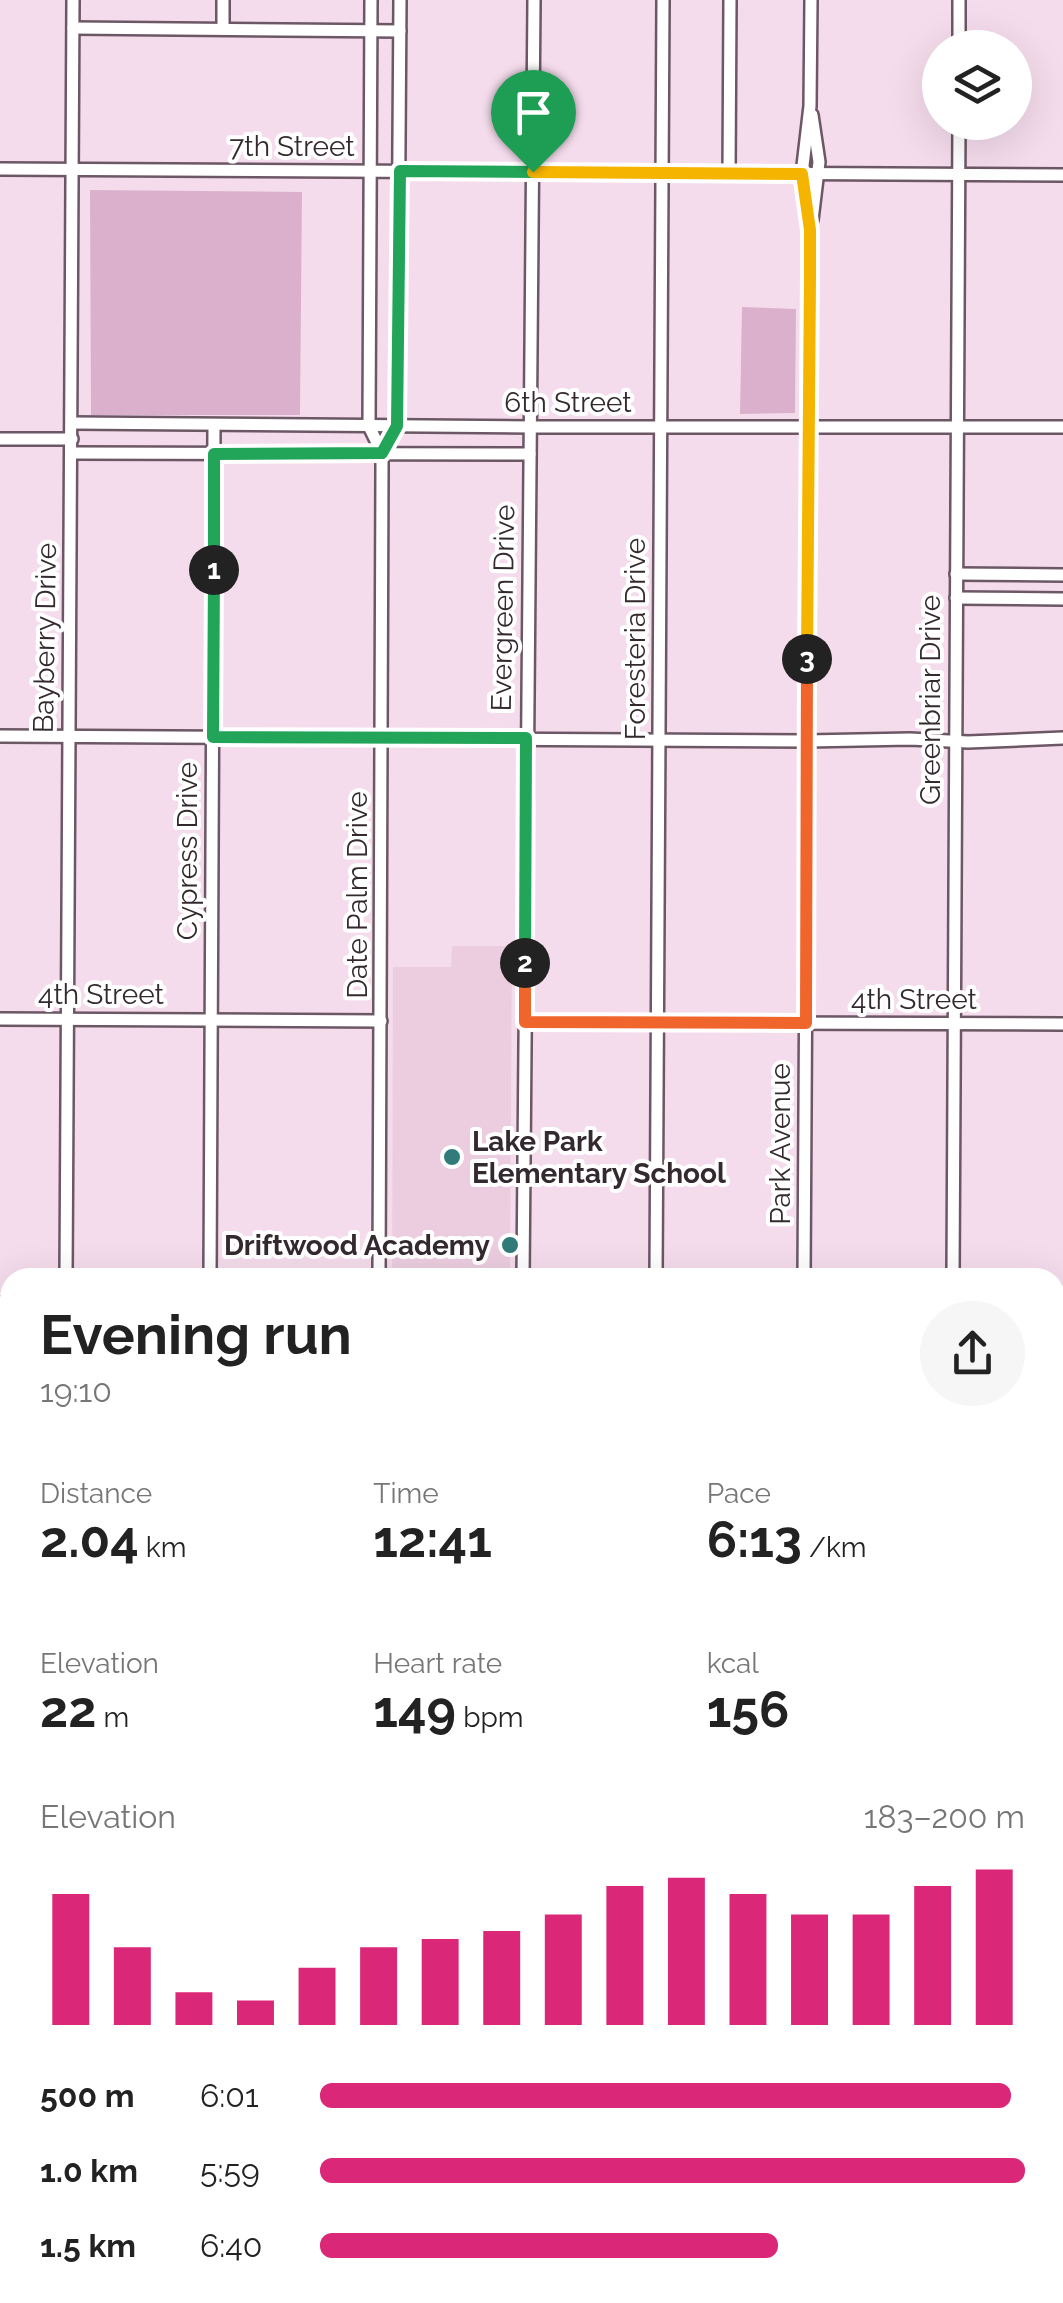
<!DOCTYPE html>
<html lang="en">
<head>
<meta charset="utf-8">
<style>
	:root { --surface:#fff; --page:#f6f6f6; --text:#222; --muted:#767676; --accent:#db2777 }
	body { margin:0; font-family:Raleway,sans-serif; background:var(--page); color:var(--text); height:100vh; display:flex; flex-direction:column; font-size:38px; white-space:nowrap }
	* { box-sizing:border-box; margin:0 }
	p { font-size:32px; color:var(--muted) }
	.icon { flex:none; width:55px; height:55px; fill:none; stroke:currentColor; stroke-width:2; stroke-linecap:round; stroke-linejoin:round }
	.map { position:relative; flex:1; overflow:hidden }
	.panel { position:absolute; left:0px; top:1268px; width:1065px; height:1038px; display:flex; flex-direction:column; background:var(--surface); border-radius:30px 30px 0 0; box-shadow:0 10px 40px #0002 }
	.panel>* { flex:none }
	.tools { position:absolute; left:922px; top:30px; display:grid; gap:20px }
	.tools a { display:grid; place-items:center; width:110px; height:110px; border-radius:50%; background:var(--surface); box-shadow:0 10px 40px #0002; font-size:50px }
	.pin { position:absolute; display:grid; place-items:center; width:85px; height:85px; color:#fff; margin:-102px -42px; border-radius:50% 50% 50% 0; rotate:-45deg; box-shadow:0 0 10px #0007 }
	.pin .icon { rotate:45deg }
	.km { position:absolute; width:50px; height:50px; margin:-25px; border-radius:50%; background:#222; color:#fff; font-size:28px; line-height:50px; text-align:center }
	.round { display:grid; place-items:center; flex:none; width:105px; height:105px; border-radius:52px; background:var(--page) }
	.summary { display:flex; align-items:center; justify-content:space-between; height:170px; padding:0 40px }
	h1 { font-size:55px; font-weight:700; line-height:75px }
	.metrics { display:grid; grid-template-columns:repeat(3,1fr); gap:15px; height:170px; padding:10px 40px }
	.metrics div { display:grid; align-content:center }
	.metrics b { font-size:50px; font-weight:700 }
	.metrics small { font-size:28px; font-weight:400 }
	.metrics p { font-size:28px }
	.chart { height:280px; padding:20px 40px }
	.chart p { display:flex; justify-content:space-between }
	.chart svg { width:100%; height:180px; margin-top:10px; stroke:var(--accent); stroke-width:6 }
	ul { padding:0 40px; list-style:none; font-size:32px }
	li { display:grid; grid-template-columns:160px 120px 1fr; align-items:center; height:75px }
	li i { height:25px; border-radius:12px; background:var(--accent) }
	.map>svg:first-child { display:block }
	.built { fill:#eccde0 }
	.green { fill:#dbb0cc }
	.water { fill:#309b9b }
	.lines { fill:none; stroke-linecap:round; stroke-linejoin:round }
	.minor-casing { stroke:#6c5765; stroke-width:16 }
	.major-casing { stroke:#6c5765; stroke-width:19 }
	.minor { stroke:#fff; stroke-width:11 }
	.major { stroke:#fff; stroke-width:14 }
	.split-1-casing { stroke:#fff; stroke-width:20 }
	.split-2-casing { stroke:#fff; stroke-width:20 }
	.split-3-casing { stroke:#fff; stroke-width:20 }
	.split-4-casing { stroke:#fff; stroke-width:20 }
	.split-1 { stroke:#22a559; stroke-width:12 }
	.split-2 { stroke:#22a559; stroke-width:12 }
	.split-3 { stroke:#f0652b; stroke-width:12 }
	.split-4 { stroke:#f5b400; stroke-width:12 }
	.poi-dot { fill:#327b7b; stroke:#fff; stroke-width:4 }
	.labels { text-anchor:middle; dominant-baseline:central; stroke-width:8; stroke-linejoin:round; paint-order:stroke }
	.street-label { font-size:28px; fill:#33292f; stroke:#fff }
	.poi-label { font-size:28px; font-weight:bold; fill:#33292f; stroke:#fff; text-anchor:start }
</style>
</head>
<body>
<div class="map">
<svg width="1063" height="2303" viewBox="0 0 1063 2303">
	<rect width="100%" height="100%" fill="#f5dcec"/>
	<polygon class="built" points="452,946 512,946 510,1277 392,1277 393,967 451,967"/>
	<g class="green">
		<polygon points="90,190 302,192 300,415 91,415"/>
		<polygon points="742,307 796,309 795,413 740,414"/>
	</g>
	<polygon class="water" points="0,2171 10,2171 10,2295 1055,2295 1055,2241 1063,2243 1063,2303 0,2303"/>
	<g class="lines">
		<g class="minor-casing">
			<g id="minor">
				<polyline points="371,0 369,426 382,453"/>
				<polyline points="73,28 400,31"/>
				<polyline points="223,29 223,0"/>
				<polyline points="959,48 959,0"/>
				<polyline points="0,169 1063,175"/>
				<polyline points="729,174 730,0"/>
				<polyline points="812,220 819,162 812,115"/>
				<polyline points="72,423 532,427 1063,427"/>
				<polyline points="0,439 72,439"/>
				<polyline points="72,453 530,454"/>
				<polyline points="956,574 1063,575"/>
				<polyline points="956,598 1063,599"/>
				<polyline points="0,736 807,741 910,739 968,742 1063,738"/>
				<polyline points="0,1019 381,1021"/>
				<polyline points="525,1022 1063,1024"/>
				<polyline points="66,1278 73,0"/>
				<polyline points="210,1278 214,425"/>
				<polyline points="379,1278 382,468 382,453 397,426 400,0"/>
				<path d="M523,1278C525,852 532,426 534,0"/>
				<polyline points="656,1278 663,0"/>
				<polyline points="804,1278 810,274 810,230 802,174 810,106 811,0"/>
				<polyline points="953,1278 959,122"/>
				<polyline points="0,1303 10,1303"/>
				<polyline points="1055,1307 1063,1307"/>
				<polyline points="1055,1460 1063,1459"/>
				<polyline points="1055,1586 1063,1585"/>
				<polyline points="0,1656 10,1656"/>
				<polyline points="1055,1975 1063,1974"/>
				<polyline points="0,2027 10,2028"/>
			</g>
		</g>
		<g class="major-casing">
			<g id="major">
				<polyline points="1055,1795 1063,1794"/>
				<polyline points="0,1919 10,1918"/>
			</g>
		</g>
		<use href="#minor" class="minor"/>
		<use href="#major" class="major"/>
	</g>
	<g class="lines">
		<g class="split-1-casing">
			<polyline id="split-1" points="214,570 214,454 382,453 397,426 400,171 533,172"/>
		</g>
		<g class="split-2-casing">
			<polyline id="split-2" points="214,570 213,737 526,738 525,963"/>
		</g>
		<g class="split-3-casing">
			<polyline id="split-3" points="525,963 525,1022 806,1023 807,659"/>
		</g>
		<g class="split-4-casing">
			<polyline id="split-4" points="533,172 802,174 810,230 810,274 807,659"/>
		</g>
		<use href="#split-1" class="split-1"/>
		<use href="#split-2" class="split-2"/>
		<use href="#split-3" class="split-3"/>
		<use href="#split-4" class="split-4"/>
	</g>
	<g class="poi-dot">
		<circle cx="452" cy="1157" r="10"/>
		<circle cx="510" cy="1245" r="10"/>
	</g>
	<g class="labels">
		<g class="street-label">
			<text x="292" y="146">7th Street</text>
			<text x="568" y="402">6th Street</text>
			<text transform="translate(503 608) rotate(-89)">Evergreen Drive</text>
			<text transform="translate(45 638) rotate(-89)">Bayberry Drive</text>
			<text transform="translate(635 639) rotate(-90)">Foresteria Drive</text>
			<text transform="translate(930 700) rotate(-90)">Greenbriar Drive</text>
			<text transform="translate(187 851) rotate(-90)">Cypress Drive</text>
			<text transform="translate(357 895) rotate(-90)">Date Palm Drive</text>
			<text x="101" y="994">4th Street</text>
			<text x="914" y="999">4th Street</text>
			<text transform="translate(780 1144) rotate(-90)">Park Avenue</text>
		</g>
		<g class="poi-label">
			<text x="472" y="1141">Lake Park<tspan x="472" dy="32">Elementary School</tspan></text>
			<text x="490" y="1245" text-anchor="end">Driftwood Academy</text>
		</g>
	</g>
</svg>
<div class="tools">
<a><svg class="icon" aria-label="layers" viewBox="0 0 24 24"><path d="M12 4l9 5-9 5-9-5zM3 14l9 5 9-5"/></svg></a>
</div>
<div class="pin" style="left:533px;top:172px;background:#1e9e55"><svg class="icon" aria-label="arrive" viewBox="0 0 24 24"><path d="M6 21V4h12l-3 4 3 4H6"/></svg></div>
<b class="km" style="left:214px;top:570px">1</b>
<b class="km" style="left:525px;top:963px">2</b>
<b class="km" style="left:807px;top:659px">3</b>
<section class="panel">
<div class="summary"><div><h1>Evening run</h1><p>19:10</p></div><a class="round"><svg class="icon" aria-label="share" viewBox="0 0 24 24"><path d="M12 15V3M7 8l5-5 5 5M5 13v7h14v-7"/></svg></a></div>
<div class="metrics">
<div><p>Distance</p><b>2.04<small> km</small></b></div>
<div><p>Time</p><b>12:41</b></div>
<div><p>Pace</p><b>6:13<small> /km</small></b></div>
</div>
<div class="metrics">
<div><p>Elevation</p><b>22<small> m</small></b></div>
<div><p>Heart rate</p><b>149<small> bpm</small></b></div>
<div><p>kcal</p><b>156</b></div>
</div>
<div class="chart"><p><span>Elevation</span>183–200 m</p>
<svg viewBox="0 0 160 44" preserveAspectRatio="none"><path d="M5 44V12M15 44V25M25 44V36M35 44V38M45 44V30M55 44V25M65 44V23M75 44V21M85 44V17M95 44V10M105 44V8M115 44V12M125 44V17M135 44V17M145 44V10M155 44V6"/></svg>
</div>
<ul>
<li><b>500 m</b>6:01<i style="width:98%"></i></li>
<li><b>1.0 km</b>5:59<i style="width:100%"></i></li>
<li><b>1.5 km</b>6:40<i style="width:65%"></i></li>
</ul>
</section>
</div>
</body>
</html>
